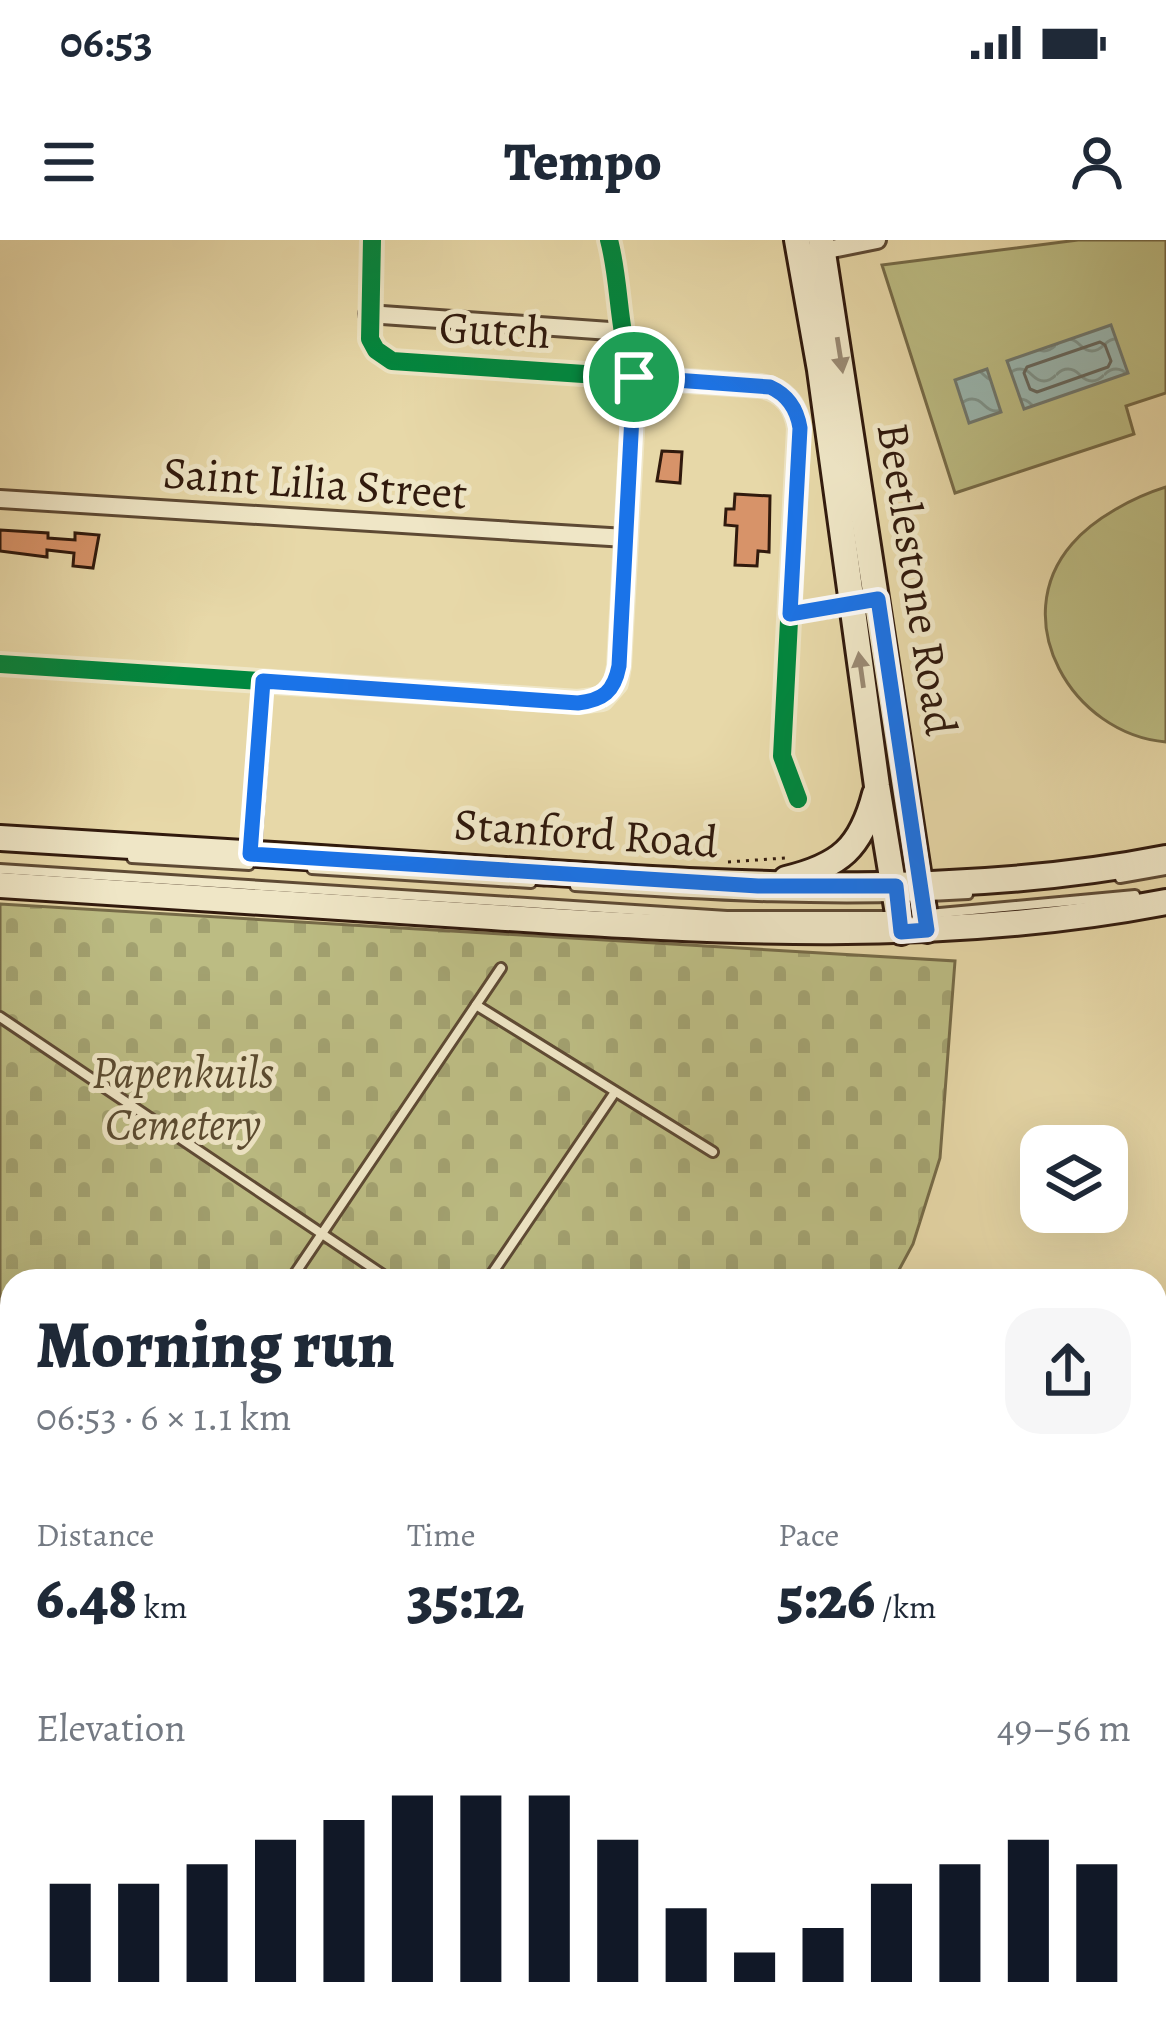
<!DOCTYPE html>
<html lang="en">
<head>
<meta charset="utf-8">
<style>
	:root { --surface:#fff; --page:#f6f6f7; --text:#1f2937; --muted:#747a83; --accent:#111827 }
	body { margin:0; font-family:Alegreya,serif; background:var(--page); color:var(--text); height:100vh; display:flex; flex-direction:column; font-size:45px; white-space:nowrap }
	* { box-sizing:border-box; margin:0 }
	p { font-size:39px; color:var(--muted) }
	.icon { flex:none; width:66px; height:66px; fill:none; stroke:currentColor; stroke-width:2; stroke-linecap:round; stroke-linejoin:round }
	.map { position:relative; flex:1; overflow:hidden }
	.details { position:absolute; left:0px; top:1029px; width:1167px; height:771px; display:flex; flex-direction:column; background:var(--surface); border-radius:36px 36px 0 0; box-shadow:0 12px 48px #0002 }
	.details>* { flex:none }
	.buttons { position:absolute; left:1020px; top:885px; display:grid; gap:24px }
	.buttons a { display:grid; place-items:center; width:108px; height:108px; border-radius:24px; background:var(--surface); box-shadow:0 12px 48px #0002; font-size:60px }
	.pin { position:absolute; display:grid; place-items:center; width:102px; height:102px; color:#fff; margin:-51px; border:6px solid #fff; border-radius:50%; box-shadow:0 3px 12px #0007 }
	.round { display:grid; place-items:center; flex:none; width:126px; height:126px; border-radius:36px; background:var(--page) }
	.head { display:flex; align-items:center; justify-content:space-between; height:204px; padding:0 36px }
	h1 { font-size:66px; font-weight:800; line-height:90px }
	.metrics { display:grid; grid-template-columns:repeat(3,1fr); gap:18px; height:204px; padding:12px 36px }
	.metrics div { display:grid; align-content:center }
	.metrics b { font-size:60px; font-weight:800 }
	.metrics small { font-size:33px; font-weight:400 }
	.metrics p { font-size:33px }
	.chart { height:336px; padding:24px 36px }
	.chart p { display:flex; justify-content:space-between }
	.chart svg { width:100%; height:216px; margin-top:12px; stroke:var(--accent); stroke-width:6 }
	.status { display:flex; justify-content:space-between; align-items:center; height:84px; padding:0 60px; background:var(--surface); direction:ltr }
	.status svg { height:33px; fill:currentColor }
	header { display:flex; justify-content:space-between; align-items:center; height:156px; padding:0 36px; background:var(--surface); font-size:54px; font-weight:800 }
	.map>svg:first-child { display:block }
	.cemetery { fill:url(#cemetery-stones); stroke:#766b48; stroke-width:3 }
	.pitch { fill:#bcbc83; stroke:#766b48; stroke-width:3 }
	.water { fill:url(#water-waves); stroke:#707970; stroke-width:3 }
	.lines { fill:none; stroke-linecap:round; stroke-linejoin:round }
	.shore { stroke:#666960; stroke-width:3 }
	.stream { stroke:#707970; stroke-width:4.5 }
	.building { fill:#d79369; stroke:#311a0d; stroke-width:3 }
	.lane-casing { stroke:#5e4a34; stroke-width:14 }
	.street-casing { stroke:#5e4a34; stroke-width:22 }
	.secondary-casing { stroke:#311a0d; stroke-width:30 }
	.path { stroke:#311a0d; stroke-width:3; stroke-dasharray:3 6; stroke-linecap:butt }
	.lane { stroke:#efe6c6; stroke-width:8 }
	.street { stroke:#efe6c6; stroke-width:16 }
	.secondary { stroke:#efe6c6; stroke-width:24 }
	.cycleway-casing { stroke:#efe6c6; stroke-width:26 }
	.cycleway { stroke:#00873e; stroke-width:18 }
	.oneway { fill:#9a8a73 }
	.route-casing { stroke:#fff; stroke-width:24 }
	.route { stroke:#1a73e8; stroke-width:15 }
	.labels { text-anchor:middle; dominant-baseline:central; stroke-width:10; stroke-linejoin:round; paint-order:stroke }
	.street-label { font-size:45px; fill:#311a0d; stroke:#efe6c6 }
	.park-label { font-size:45px; font-style:italic; fill:#5b4b30; stroke:#efe6c6 }
</style>
</head>
<body>
<div class="status"><b>06:53</b><svg viewBox="0 0 49 12"><path d="M0 12V9h3v3zM5 12V6h3v6zM10 12V3h3v9zM15 12V0h3v12zM26 1h20v11H26zM47 4h2v5h-2z"/></svg></div>
<header><svg class="icon" aria-label="menu" viewBox="0 0 24 24"><path d="M4 6h16M4 12h16M4 18h16"/></svg>Tempo<svg class="icon" aria-label="person" viewBox="0 0 24 24"><circle cx="12" cy="8" r="4"/><path d="M4 21q1-7 8-7t8 7"/></svg></header>
<div class="map">
<svg width="1166" height="1799" viewBox="0 0 1166 1799">
	<defs>
		<pattern id="cemetery-stones" width="16" height="16" patternUnits="userSpaceOnUse" patternTransform="scale(3)"><rect width="16" height="16" fill="#bcbc83"/><path d="M2 7V4a2 2 0 0 1 4 0v3zM10 15v-3a2 2 0 0 1 4 0v3z" fill="#a2a170"/></pattern>
		<pattern id="water-waves" width="16" height="10" patternUnits="userSpaceOnUse" patternTransform="scale(3)"><rect width="16" height="10" fill="#9ab8b2"/><path d="M0 5q4-4 8 0t8 0" fill="none" stroke="#7e958f"/></pattern>
	</defs>
	<rect width="100%" height="100%" fill="#e7d8a8"/>
	<filter id="stains"><feTurbulence type="fractalNoise" baseFrequency=".00167" numOctaves="4"/><feColorMatrix values="0 0 0 0 .2 0 0 0 0 .09 0 0 0 0 .02 0 0 0 .5 -.17"/></filter>
	<radialGradient id="worn" r=".72"><stop offset=".6" stop-color="#630" stop-opacity="0"/><stop offset="1" stop-color="#630" stop-opacity=".3"/></radialGradient>
	<g class="cemetery">
		<polygon points="0,664 955,721 940,918 913,1004 893,1041 12,1041 12,1664 0,1659"/>
		<polygon points="213,1788 403,1788 396,1799 230,1799"/>
	</g>
	<g class="pitch">
		<polygon points="1078,0 1166,0 1166,153 1126,166 1134,194 955,253 882,25"/>
		<path d="M1166,247V502C1072,494 1006,380 1072,304C1094,278 1134,257 1166,247Z"/>
		<polygon points="1166,1387 1166,1568 1155,1565 1155,1441"/>
	</g>
	<g class="water">
		<polygon points="1111,85 1128,133 1024,169 1007,121"/>
		<polygon points="987,129 1001,172 969,183 955,140"/>
	</g>
	<g class="lines">
		<polygon class="shore" points="1100,102 1105,105 1111,121 1108,127 1037,152 1030,149 1024,133 1027,127"/>
		<polyline class="stream" points="760,1799 768,1788"/>
	</g>
	<g class="building">
		<polygon points="662,211 682,212 680,243 657,241"/>
		<polygon points="735,254 770,256 769,312 758,311 757,326 735,325 737,286 725,285 726,269 734,269"/>
		<polygon points="0,290 48,293 48,298 75,300 75,293 99,295 93,328 73,326 74,313 47,310 47,317 0,311"/>
	</g>
	<g class="lines">
		<g class="lane-casing">
			<g id="lane">
				<polyline points="132,618 249,625"/>
				<polyline points="0,629 727,676 896,676"/>
				<polyline points="312,629 531,643"/>
				<polyline points="1120,638 1166,630"/>
				<path d="M575,646C707,655 837,662 968,654"/>
				<polyline points="929,674 1135,655"/>
				<polyline points="476,765 713,912"/>
				<polyline points="0,777 392,1041"/>
				<polyline points="290,1041 501,728"/>
				<polyline points="487,1041 615,852"/>
				<polyline points="0,1116 12,1124"/>
				<polyline points="0,1455 12,1463"/>
				<polyline points="1155,1768 1166,1752"/>
				<polyline points="1134,1799 1141,1788"/>
			</g>
		</g>
		<g class="street-casing">
			<g id="street">
				<path d="M372,0L370,99L376,110L392,121L761,146C784,150 796,165 799,188L782,516L798,559"/>
				<polyline points="812,13 877,0"/>
				<polyline points="368,74 624,92"/>
				<polyline points="0,259 626,298"/>
				<polyline points="790,374 860,363"/>
				<path d="M0,424L578,462L602,459L616,443L619,426L635,137C617,94 621,45 609,0"/>
				<polyline points="251,614 263,441"/>
			</g>
		</g>
		<g class="secondary-casing">
			<g id="secondary">
				<polyline points="797,0 820,130 877,546 901,692"/>
				<polyline points="821,0 927,690"/>
				<path d="M0,598C179,609 359,620 538,632C747,645 958,659 1166,618"/>
				<path d="M786,639C840,626 861,608 875,554"/>
				<path d="M0,645C164,657 328,667 492,677C718,692 943,705 1166,662"/>
				<polyline points="0,1782 25,1799"/>
			</g>
		</g>
		<polyline class="path" points="728,622 785,618"/>
		<use href="#lane" class="lane"/>
		<use href="#street" class="street"/>
		<use href="#secondary" class="secondary"/>
		<g class="cycleway-casing">
			<g id="cycleway">
				<path d="M372,0L370,99L376,110L392,121L761,146C784,150 796,165 799,188L782,516L798,559"/>
				<path d="M0,424L578,462L602,459L616,443L619,426L635,137C617,94 621,45 609,0"/>
			</g>
		</g>
		<use href="#cycleway" class="cycleway"/>
	</g>
	<defs><path id="oneway-solid" d="M-6-.8H1V-3.2L6.5 0L1 3.2V.8H-6Z" transform="scale(3)"/></defs>
	<g class="oneway">
		<use href="#oneway-solid" transform="translate(840 115) rotate(81)"/>
		<use href="#oneway-solid" transform="translate(861 430) rotate(-98)"/>
	</g>
	<g class="lines">
		<g class="route-casing">
			<path id="route" d="M634,137L770,147C788,155 797,169 800,188L790,374L878,359L927,690L901,692L896,646H758L250,614L263,441L578,463C603,460 614,452 619,426Z"/>
		</g>
		<use href="#route" class="route"/>
	</g>
	<g class="labels">
		<g class="street-label">
			<text transform="translate(495 90) rotate(3)">Gutch</text>
			<text transform="translate(315 243) rotate(4)">Saint Lilia Street</text>
			<text transform="translate(917 339) rotate(81)">Beetlestone Road</text>
			<text transform="translate(586 593) rotate(4)">Stanford Road</text>
		</g>
		<g class="park-label">
			<text x="183" y="832">Papenkuils<tspan x="183" dy="52">Cemetery</tspan></text>
		</g>
	</g>
	<rect width="100%" height="100%" filter="url(#stains)"/>
	<rect width="100%" height="100%" fill="url(#worn)"/>
</svg>
<div class="buttons">
<a><svg class="icon" aria-label="layers" viewBox="0 0 24 24"><path d="M12 4l9 5-9 5-9-5zM3 14l9 5 9-5"/></svg></a>
</div>
<div class="pin" style="left:634px;top:137px;background:#1e9e55"><svg class="icon" aria-label="arrive" viewBox="0 0 24 24"><path d="M6 21V4h12l-3 4 3 4H6"/></svg></div>
<section class="details">
<div class="head"><div><h1>Morning run</h1><p>06:53 · 6 × 1.1 km</p></div><a class="round"><svg class="icon" aria-label="share" viewBox="0 0 24 24"><path d="M12 15V3M7 8l5-5 5 5M5 13v7h14v-7"/></svg></a></div>
<div class="metrics">
<div><p>Distance</p><b>6.48<small> km</small></b></div>
<div><p>Time</p><b>35:12</b></div>
<div><p>Pace</p><b>5:26<small> /km</small></b></div>
</div>
<div class="chart"><p><span>Elevation</span>49–56 m</p>
<svg viewBox="0 0 160 44" preserveAspectRatio="none"><path d="M5 44V24M15 44V24M25 44V20M35 44V15M45 44V11M55 44V6M65 44V6M75 44V6M85 44V15M95 44V29M105 44V38M115 44V33M125 44V24M135 44V20M145 44V15M155 44V20"/></svg>
</div>
</section>
</div>
</body>
</html>
